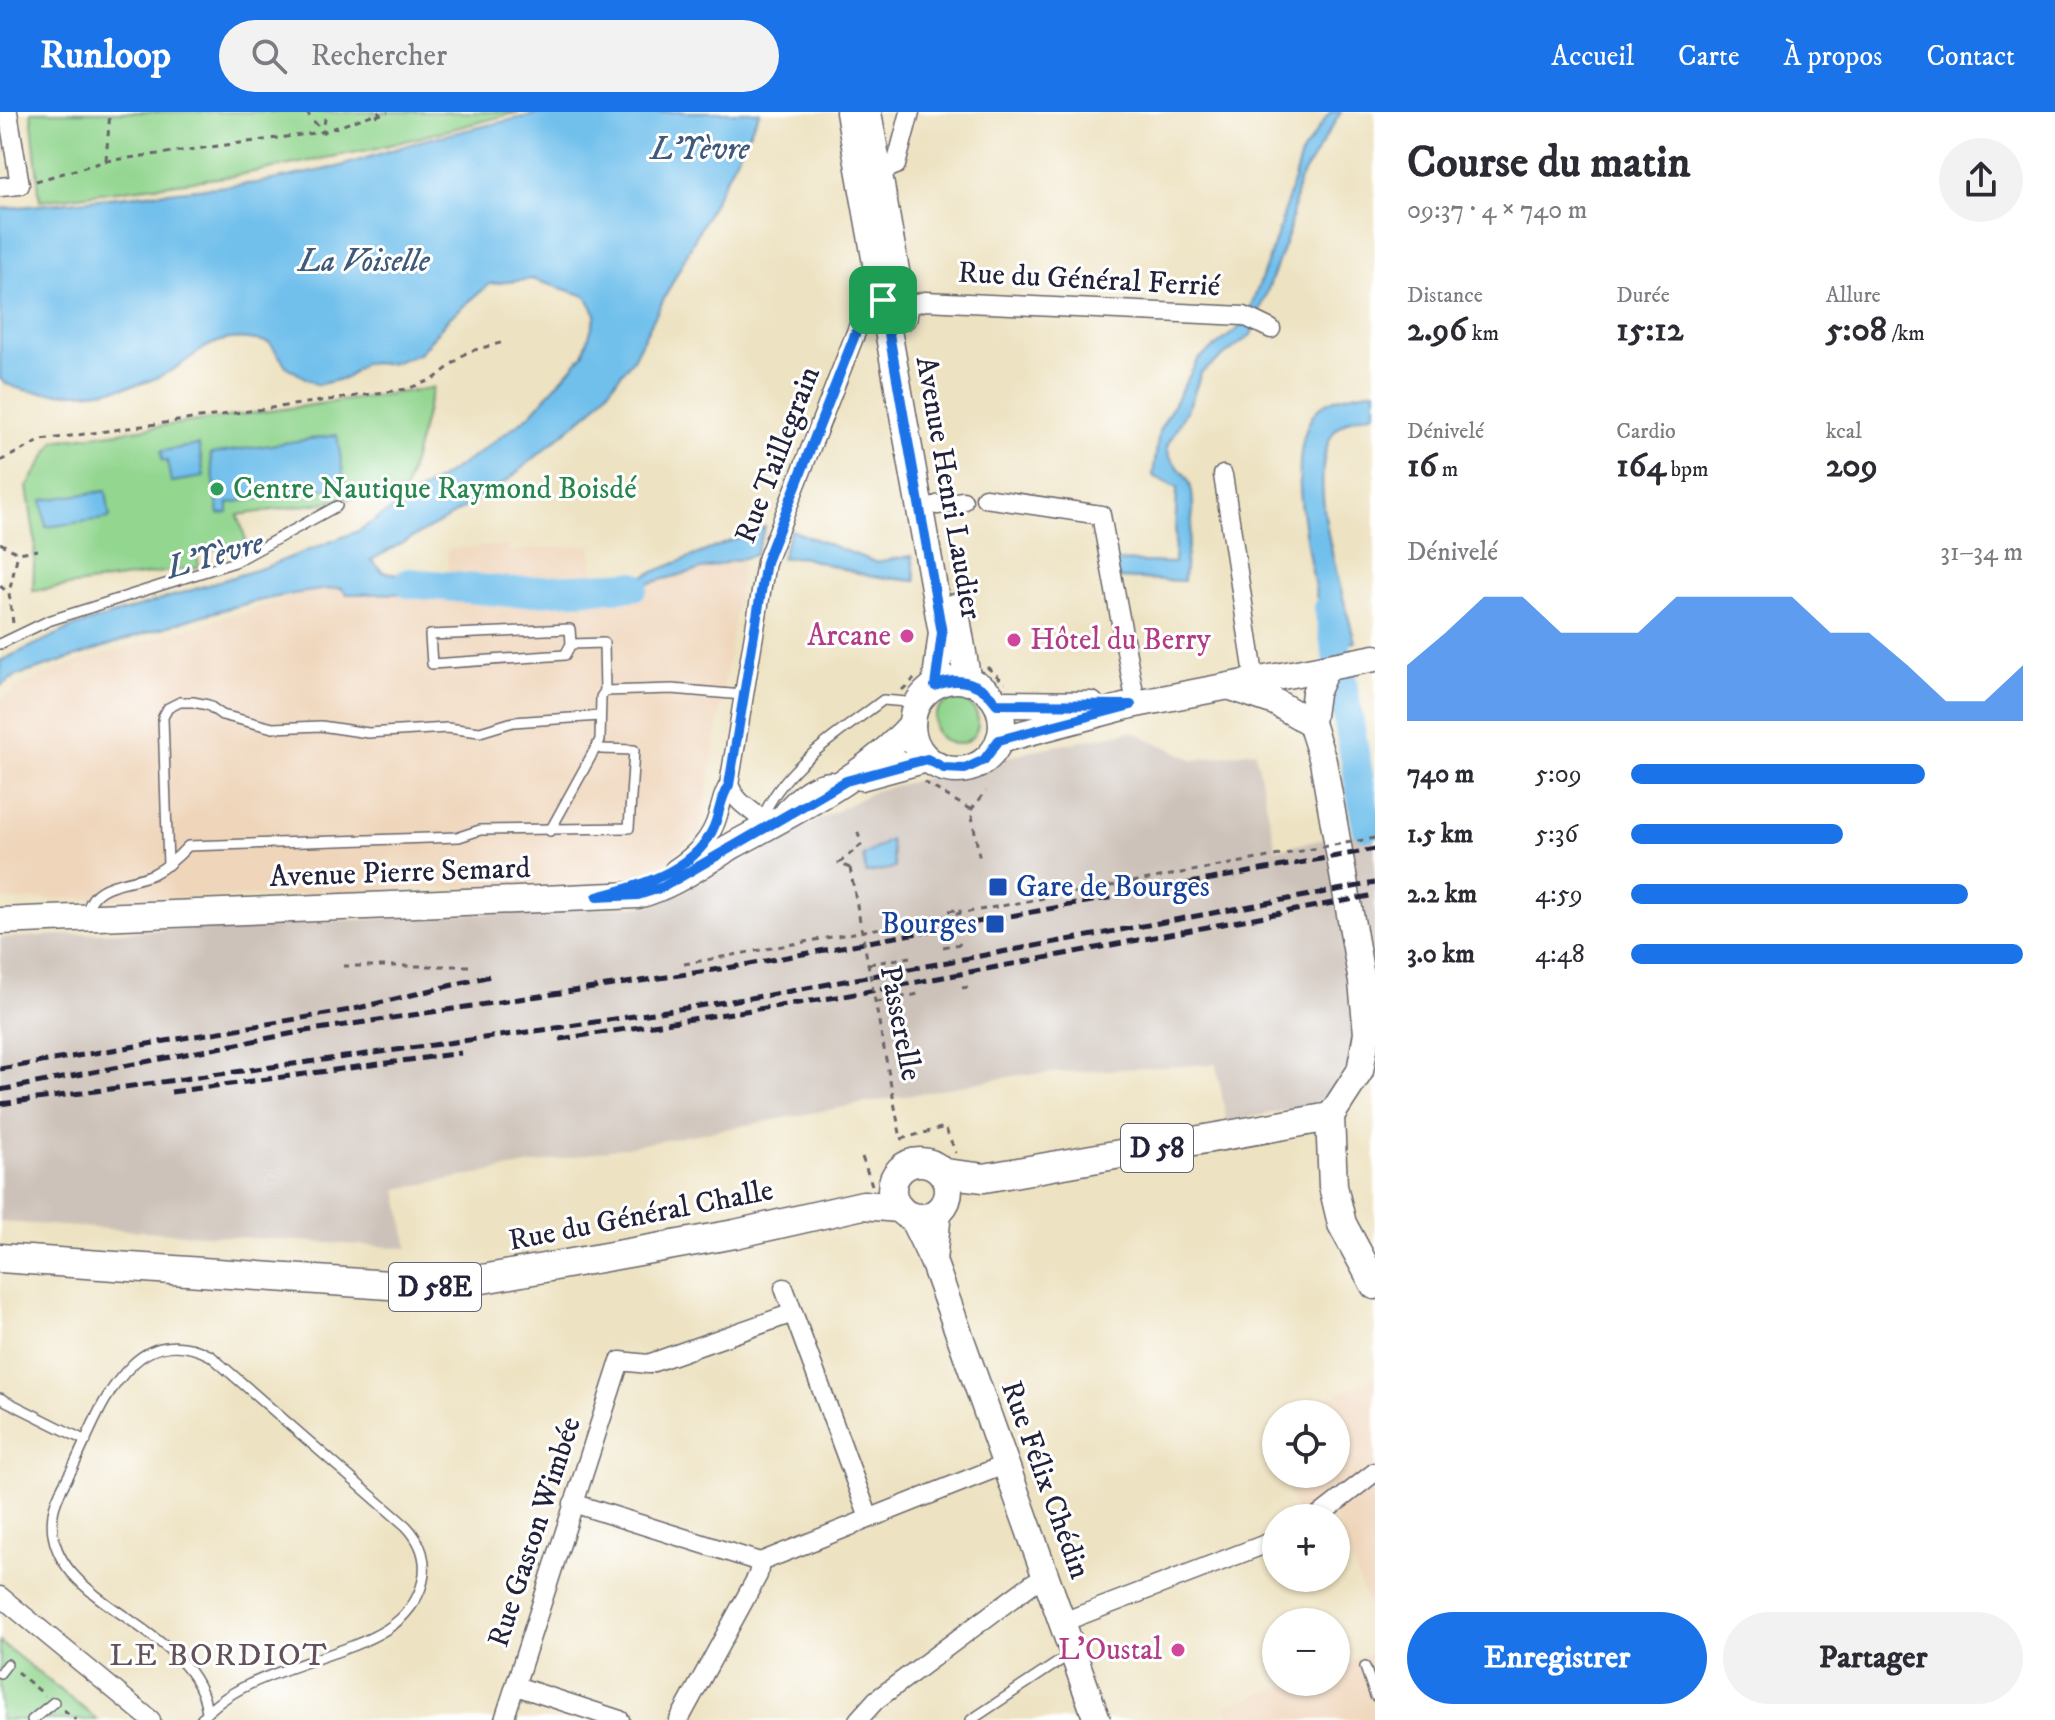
<!DOCTYPE html>
<html lang="fr">
<head>
<meta charset="utf-8">
<style>
	:root { --surface:#fff; --page:#f2f2f3; --text:#2b2b33; --muted:#7c7c81; --accent:#1a73e8 }
	body { margin:0; font-family:"IM FELL DW Pica",serif; background:var(--page); color:var(--text); height:100vh; display:flex; flex-direction:column; font-size:30px; white-space:nowrap }
	* { box-sizing:border-box; margin:0 }
	p { font-size:26px; color:var(--muted) }
	.icon { flex:none; width:44px; height:44px; fill:none; stroke:currentColor; stroke-width:2; stroke-linecap:round; stroke-linejoin:round }
	.map { position:relative; flex:1; overflow:hidden }
	.side { display:flex; flex-direction:column; background:var(--surface); width:680px }
	.side>* { flex:none }
	.tools { position:absolute; left:1262px; top:1288px; display:grid; gap:16px }
	.tools a { display:grid; place-items:center; width:88px; height:88px; border-radius:50%; background:var(--surface); box-shadow:0 2px 6px #0004; font-size:40px }
	.pin { position:absolute; display:grid; place-items:center; width:68px; height:68px; color:#fff; margin:-34px; border-radius:16px; box-shadow:0 4px 12px #0006 }
	.round { display:grid; place-items:center; flex:none; width:84px; height:84px; border-radius:42px; background:var(--page) }
	.head { display:flex; align-items:center; justify-content:space-between; height:136px; padding:0 32px }
	h1 { font-size:44px; font-weight:700; line-height:60px }
	.figures { display:grid; grid-template-columns:repeat(3,1fr); gap:12px; height:136px; padding:8px 32px }
	.figures div { display:grid; align-content:center }
	.figures b { font-size:34px; font-weight:700 }
	.figures small { font-size:22px; font-weight:400 }
	.figures p { font-size:22px }
	.chart { height:224px; padding:16px 32px }
	.chart p { display:flex; justify-content:space-between }
	.chart svg { width:100%; height:144px; margin-top:8px; fill:var(--accent); opacity:.7 }
	.action { display:flex; gap:16px; margin-top:auto; padding:16px 32px }
	.action a { flex:1; height:92px; border-radius:48px; background:var(--accent); color:#fff; font-size:32px; font-weight:700; line-height:92px; text-align:center }
	.action a+a { background:var(--page); color:var(--text) }
	ul { padding:0 32px; list-style:none; font-size:26px }
	li { display:grid; grid-template-columns:128px 96px 1fr; align-items:center; height:60px }
	li i { height:20px; border-radius:10px; background:var(--accent) }
	header { display:flex; align-items:center; gap:48px; box-sizing:border-box; height:112px; padding:0 40px; background:var(--accent); color:#fff }
	header strong { font-size:38px }
	nav { display:flex; gap:44px; margin-inline-start:auto; font-size:28px }
	.search { width:560px; height:72px; background:var(--page); display:flex; align-items:center; gap:20px; box-sizing:border-box; padding:0 28px; border-radius:44px; color:var(--muted); font-size:30px }
	main { display:flex; flex:1; min-height:0 }
	.map>svg:first-child { display:block }
	.built { fill:#efd6bb }
	.industrial { fill:#cdc2b9 }
	.green { fill:#92d68f; stroke:#5a7c65; stroke-width:2 }
	.water { fill:#71c0ec; stroke:#4a7194; stroke-width:2 }
	.lines { fill:none; stroke-linecap:round; stroke-linejoin:round }
	.river { stroke:#71c0ec; stroke-width:30 }
	.lane-casing { stroke:#69656a; stroke-width:12 }
	.street-casing { stroke:#69656a; stroke-width:21 }
	.secondary-casing { stroke:#69656a; stroke-width:29 }
	.primary-casing { stroke:#69656a; stroke-width:31 }
	.path { stroke:#69656a; stroke-width:3; stroke-dasharray:6 6; stroke-linecap:butt }
	.lane { stroke:#fff; stroke-width:9 }
	.street { stroke:#fff; stroke-width:18 }
	.secondary { stroke:#fff; stroke-width:26 }
	.primary { stroke:#fff; stroke-width:28 }
	.rail { stroke:#22223b; stroke-width:5; stroke-dasharray:12 6; stroke-linecap:butt }
	.path-bridge { stroke:#69656a; stroke-width:3; stroke-dasharray:6 6; stroke-linecap:butt }
	.route-casing { stroke:#fff; stroke-width:16 }
	.route { stroke:#1a73e8; stroke-width:10 }
	.leisure-dot { fill:#2e9e5b; stroke:#fff; stroke-width:3 }
	.hotel-dot { fill:#d1479c; stroke:#fff; stroke-width:3 }
	.transit-dot { fill:#1a4fb4; stroke:#fff; stroke-width:3 }
	.labels { text-anchor:middle; dominant-baseline:central; stroke-width:6; stroke-linejoin:round; paint-order:stroke }
	.shield { fill:#fff; stroke:#646476; stroke-width:2 }
	.shield-label { font-size:28px; font-weight:bold; fill:#22223b }
	.street-label { font-size:30px; fill:#22223b; stroke:#fff }
	.leisure-label { font-size:30px; fill:#27864d; stroke:#fff; text-anchor:start }
	.hotel-label { font-size:30px; fill:#b23c85; stroke:#fff; text-anchor:end }
	.transit-label { font-size:30px; fill:#164399; stroke:#fff; text-anchor:start }
	.water-label { font-size:32px; font-style:italic; fill:#3e5979; stroke:#fff }
	.neighbourhood-label { font-size:32px; letter-spacing:2px; fill:#64525a; stroke:#fff }
</style>
</head>
<body>
<header>
<strong>Runloop</strong>
<div class="search"><svg class="icon" aria-label="search" viewBox="0 0 24 24"><circle cx="10" cy="10" r="6"/><path d="M15 15l6 6"/></svg>Rechercher</div>
<nav><a>Accueil</a><a>Carte</a><a>À propos</a><a>Contact</a></nav>
</header>
<main>
<div class="map">
<svg width="1375" height="1608" viewBox="0 0 1375 1608">
	<rect width="100%" height="100%" fill="#fff"/>
	<filter id="ink" filterUnits="userSpaceOnUse"><feTurbulence type="fractalNoise" baseFrequency=".0125" numOctaves="2"/><feDisplacementMap in="SourceGraphic" scale="16" xChannelSelector="R" yChannelSelector="G"/><feConvolveMatrix kernelMatrix="1 2 1 2 8 2 1 2 1" color-interpolation-filters="sRGB"/></filter>
	<filter id="wash" filterUnits="userSpaceOnUse"><feTurbulence type="fractalNoise" baseFrequency=".006" numOctaves="4" result="noise"/><feDisplacementMap in="SourceGraphic" scale="32" xChannelSelector="R" yChannelSelector="G"/><feGaussianBlur stdDeviation="1.8" result="paint"/><feColorMatrix in="noise" values="0 0 0 0 0 0 0 0 0 0 0 0 0 0 0 0 0 1.4 0 .05"/><feComposite in="paint" operator="in"/></filter>
	<g filter="url(#wash)">
		<rect width="100%" height="100%" fill="#ede2c1"/>
		<g class="built">
			<polygon points="509,433 510,439 591,433 595,483 637,482 638,474 744,446 701,720 655,759 623,769 230,785 0,788 0,588 21,573 77,550 315,478 342,476 449,480 447,437"/>
			<polygon points="1375,1266 1375,1512 1336,1406 1297,1403 1281,1362 1336,1362 1336,1302 1290,1302"/>
			<polygon points="1375,1540 1375,1608 1231,1608 1226,1594 1293,1570 1336,1570 1336,1554"/>
		</g>
		<polygon class="industrial" points="1132,619 1194,648 1255,639 1276,737 1375,717 1375,953 1342,959 1339,973 1312,993 1227,1010 1216,952 1019,963 397,1077 408,1136 0,1110 0,826 654,793 875,679 1035,638"/>
		<g class="green">
			<polygon points="31,0 519,0 373,37 232,64 40,89"/>
			<polygon points="433,276 405,379 238,403 247,432 197,439 199,455 33,479 35,428 27,375 55,329"/>
			<circle cx="956" cy="610" r="22"/>
			<polygon points="0,1530 98,1608 0,1608"/>
		</g>
		<g class="water">
			<path d="M545,0H760L633,247L594,296L508,368L443,409L371,448L383,460L449,468L450,481L347,482L341,476C230,485 123,531 16,564L0,574V549L71,516L268,454L358,419L472,346L530,303L583,243L596,202L586,184L532,167L490,172L448,207L419,242L389,252L364,251L346,266L317,273L287,255L270,231C203,213 200,252 146,270C113,281 27,290 0,267V97L257,71L338,55L424,28Z"/>
			<path d="M1330,0H1341L1299,69L1288,123L1251,223L1201,261L1191,290L1167,334C1168,351 1185,358 1190,372C1199,403 1184,437 1184,469L1117,466L1114,449L1174,451L1177,376L1153,364L1159,319L1198,248L1245,211L1277,124L1301,43Z"/>
			<path d="M1375,278V301C1360,304 1341,308 1332,323C1305,370 1342,478 1355,530L1324,536C1320,472 1279,358 1313,303C1325,284 1355,282 1375,278Z"/>
			<polygon points="337,323 345,374 228,391 228,401 219,402 210,342"/>
			<polygon points="199,333 204,365 171,370 167,349 162,349 161,339"/>
			<polygon points="106,379 110,406 46,415 42,388"/>
			<polygon points="765,415 755,443 638,474 638,482 595,483 594,471 636,467"/>
			<polygon points="791,418 875,450 912,444 916,469 869,464 801,445 781,446"/>
			<polygon points="890,728 895,756 866,761 863,744"/>
		</g>
		<g class="lines">
			<g class="river">
				<polyline points="409,471 511,480 633,474"/>
				<polyline points="1329,496 1367,714"/>
			</g>
		</g>
	</g>
	<g filter="url(#ink)">
		<g class="lines">
			<g class="lane-casing">
				<g id="lane">
					<polyline points="0,532 48,509 235,450 337,394"/>
					<polyline points="571,532 570,517 430,523 432,552 565,543 571,532 604,531 605,579"/>
					<path d="M762,707C783,654 839,622 883,588L918,591"/>
					<polyline points="550,719 600,628 601,585 605,579 672,577 743,583"/>
					<polyline points="168,753 163,605 168,596 180,590 193,590 208,593 222,603 273,616 321,614 368,621 447,616 480,620 513,610 600,604"/>
					<path d="M87,803C90,768 130,773 153,762C167,755 178,745 188,734L459,725L480,718L629,716L634,638L601,637"/>
					<polyline points="0,1286 86,1329"/>
					<polyline points="1365,1555 1375,1584"/>
					<polyline points="0,1561 7,1552"/>
					<polyline points="32,1608 54,1590"/>
					<path d="M201,1608C239,1559 337,1549 387,1517C424,1493 439,1448 406,1414L211,1244C184,1230 156,1230 133,1252C104,1280 92,1315 75,1351C68,1366 55,1385 53,1402C40,1493 196,1511 207,1600"/>
					<polyline points="971,1608 1072,1541"/>
				</g>
			</g>
			<g class="street-casing">
				<g id="street">
					<polyline points="879,60 896,53 910,0"/>
					<polyline points="0,75 20,73 8,0"/>
					<polyline points="902,195 925,189 1244,204 1271,217"/>
					<polyline points="1223,363 1255,569"/>
					<polyline points="985,386 1101,403 1136,592"/>
					<polyline points="937,393 963,389"/>
					<path d="M729,673C740,698 756,696 766,715"/>
					<path d="M784,699C796,684 811,670 831,669"/>
					<path d="M674,757C695,743 711,728 718,703C722,692 722,683 729,673L766,450L860,210L883,188"/>
					<polyline points="784,1176 869,1406"/>
					<polyline points="573,1391 760,1450"/>
					<polyline points="1316,1406 1375,1360"/>
					<polyline points="0,1484 151,1608"/>
					<polyline points="1063,1510 1276,1428"/>
					<polyline points="516,1574 620,1608"/>
					<polyline points="504,1608 620,1249 648,1252 793,1201"/>
					<polyline points="679,1608 758,1463 760,1450 1004,1353"/>
					<polyline points="858,1608 876,1588 1033,1471 1046,1465"/>
				</g>
			</g>
			<g class="secondary-casing">
				<g id="secondary">
					<polyline points="849,0 942,521 935,574"/>
					<polyline points="868,0 904,204"/>
					<polyline points="955,495 968,570"/>
					<polyline points="1326,556 1315,581 1311,611 1323,649 1362,870 1367,921 1360,959 1330,1005"/>
					<circle cx="957" cy="613" r="45"/>
					<polyline points="1231,575 1275,590 1311,611"/>
					<polyline points="997,592 1091,593"/>
					<polyline points="999,628 1131,593 1375,546"/>
					<polyline points="861,665 927,647"/>
					<path d="M0,809L638,783C672,774 700,753 730,735C793,700 864,667 912,612"/>
					<polyline points="911,1104 933,1149 1097,1608"/>
					<polyline points="933,1149 938,1100"/>
				</g>
			</g>
			<g class="primary-casing">
				<g id="primary">
					<circle cx="920" cy="1078" r="28"/>
					<polyline points="943,1061 984,1066 1330,1005 1333,1074 1342,1112 1375,1173"/>
					<polyline points="0,1146 432,1176 735,1122 863,1093 899,1096"/>
				</g>
			</g>
			<g class="path">
				<polyline points="306,0 323,20 380,0"/>
				<polyline points="376,4 388,0"/>
				<polyline points="106,48 110,0"/>
				<polyline points="36,69 106,49 323,20 326,0"/>
				<polyline points="0,349 42,328 407,277 434,267 467,240 504,230"/>
				<polyline points="0,431 18,441 38,438"/>
				<polyline points="0,474 9,481"/>
				<polyline points="13,511 9,481 18,441"/>
				<polyline points="987,555 1005,571"/>
				<polyline points="902,578 914,567"/>
				<polyline points="924,670 971,698 980,749"/>
				<polyline points="971,698 986,679"/>
				<polyline points="850,756 839,751 861,733 857,716"/>
				<polyline points="949,799 960,797 960,801"/>
				<polyline points="943,835 966,831"/>
				<polyline points="684,852 1318,736"/>
				<polyline points="869,852 910,845"/>
				<polyline points="343,854 470,854"/>
				<polyline points="962,876 973,874"/>
				<polyline points="876,890 919,882"/>
				<polyline points="901,1027 945,1015 956,1041"/>
				<polyline points="862,1045 872,1073"/>
				<polyline points="17,1560 45,1583"/>
				<polyline points="64,1598 76,1608"/>
			</g>
			<use href="#lane" class="lane"/>
			<use href="#street" class="street"/>
			<use href="#secondary" class="secondary"/>
			<use href="#primary" class="primary"/>
			<g class="rail">
				<polyline points="560,927 844,884 1375,783"/>
				<polyline points="0,957 350,898 494,863"/>
				<polyline points="0,978 305,919 727,856 1375,737"/>
				<polyline points="171,980 461,941"/>
				<polyline points="0,992 550,917 769,883 1375,771"/>
			</g>
			<g class="path-bridge">
				<polyline points="1322,735 1375,726"/>
				<polyline points="850,756 901,1027"/>
			</g>
		</g>
	</g>
	<g class="lines" filter="url(#ink)">
		<g class="route-casing">
			<path id="route" d="M883,188L942,521L935,574C959,563 982,571 997,592L1131,593L999,628L984,648L965,657L944,656L927,647L846,669L663,775L638,783L597,785C637,775 692,760 712,719C720,704 719,687 729,673L766,450L860,210Z"/>
		</g>
		<use href="#route" class="route"/>
	</g>
	<circle class="leisure-dot" cx="217" cy="377" r="8"/>
	<g class="hotel-dot">
		<circle cx="907" cy="524" r="8"/>
		<circle cx="1014" cy="528" r="8"/>
		<circle cx="1178" cy="1538" r="8"/>
	</g>
	<g class="transit-dot">
		<rect x="988" y="765" width="20" height="20" rx="4"/>
		<rect x="985" y="802" width="20" height="20" rx="4"/>
	</g>
	<g class="labels">
		<g class="shield">
			<rect x="1121" y="1012" width="72" height="48" rx="6"/>
			<rect x="389" y="1151" width="92" height="48" rx="6"/>
		</g>
		<g class="shield-label">
			<text x="1157" y="1036">D 58</text>
			<text x="435" y="1175">D 58E</text>
		</g>
		<g class="street-label">
			<text transform="translate(1089 168) rotate(3)">Rue du Général Ferrié</text>
			<text transform="translate(778 343) rotate(-69)">Rue Taillegrain</text>
			<text transform="translate(948 376) rotate(80)">Avenue Henri Laudier</text>
			<text transform="translate(400 761) rotate(-2)">Avenue Pierre Semard</text>
			<text transform="translate(900 911) rotate(79)">Passerelle</text>
			<text transform="translate(641 1104) rotate(-11)">Rue du Général Challe</text>
			<text transform="translate(1045 1368) rotate(70)">Rue Félix Chédin</text>
			<text transform="translate(535 1420) rotate(-72)">Rue Gaston Wimbée</text>
		</g>
		<g class="leisure-label">
			<text x="233" y="377">Centre Nautique Raymond Boisdé</text>
		</g>
		<g class="hotel-label">
			<text x="891" y="524">Arcane</text>
			<text x="1030" y="528" text-anchor="start">Hôtel du Berry</text>
			<text x="1162" y="1538">L'Oustal</text>
		</g>
		<g class="transit-label">
			<text x="1016" y="775">Gare de Bourges</text>
			<text x="977" y="812" text-anchor="end">Bourges</text>
		</g>
		<g class="water-label">
			<text x="700" y="38">L'Yèvre</text>
			<text x="364" y="150">La Voiselle</text>
			<text transform="translate(215 444) rotate(-16)">L'Yèvre</text>
		</g>
		<g class="neighbourhood-label">
			<text x="219" y="1544">LE BORDIOT</text>
		</g>
	</g>
</svg>
<div class="tools">
<a><svg class="icon" aria-label="locate" viewBox="0 0 24 24"><circle cx="12" cy="12" r="6"/><path d="M12 2v4M12 18v4M2 12h4M18 12h4"/></svg></a>
<a>+</a>
<a>−</a>
</div>
<div class="pin" style="left:883px;top:188px;background:#1e9e55"><svg class="icon" aria-label="arrive" viewBox="0 0 24 24"><path d="M6 21V4h12l-3 4 3 4H6"/></svg></div>
</div>
<section class="side">
<div class="head"><div><h1>Course du matin</h1><p>09:37 · 4 × 740 m</p></div><a class="round"><svg class="icon" aria-label="share" viewBox="0 0 24 24"><path d="M12 15V3M7 8l5-5 5 5M5 13v7h14v-7"/></svg></a></div>
<div class="figures">
<div><p>Distance</p><b>2.96<small> km</small></b></div>
<div><p>Durée</p><b>15:12</b></div>
<div><p>Allure</p><b>5:08<small> /km</small></b></div>
</div>
<div class="figures">
<div><p>Dénivelé</p><b>16<small> m</small></b></div>
<div><p>Cardio</p><b>164<small> bpm</small></b></div>
<div><p>kcal</p><b>209</b></div>
</div>
<div class="chart"><p><span>Dénivelé</span>31–34 m</p>
<svg viewBox="0 0 160 44" preserveAspectRatio="none"><path d="M0 44V27L10 17L20 6L30 6L40 17L50 17L60 17L70 6L80 6L90 6L100 6L110 17L120 17L130 27L140 38L150 38L160 27V44z"/></svg>
</div>
<ul>
<li><b>740 m</b>5:09<i style="width:75%"></i></li>
<li><b>1.5 km</b>5:36<i style="width:54%"></i></li>
<li><b>2.2 km</b>4:59<i style="width:86%"></i></li>
<li><b>3.0 km</b>4:48<i style="width:100%"></i></li>
</ul>
<div class="action"><a>Enregistrer</a><a>Partager</a></div>
</section>
</main>
</body>
</html>
